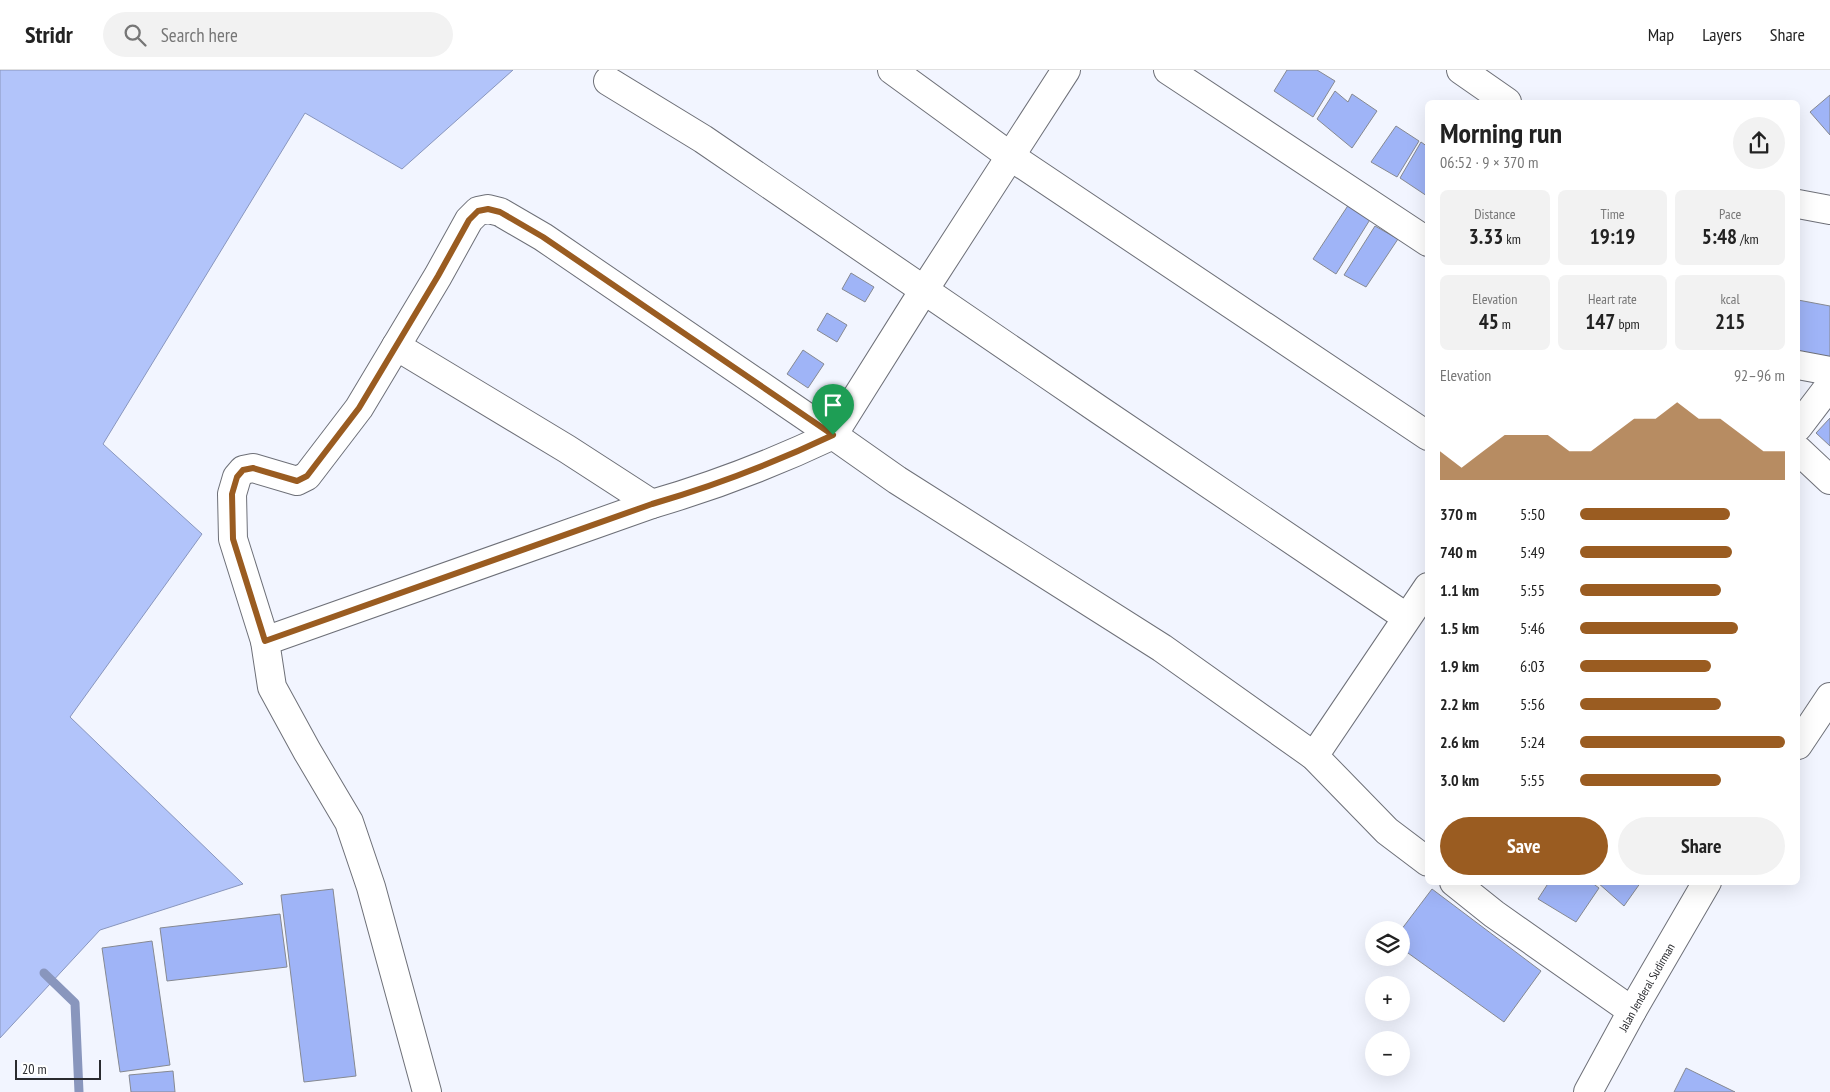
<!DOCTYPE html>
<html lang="en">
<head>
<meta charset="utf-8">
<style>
	:root { --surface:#fff; --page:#f2f2f2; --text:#222; --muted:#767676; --line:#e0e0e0; --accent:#9a5c21 }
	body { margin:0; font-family:"PT Sans Narrow",sans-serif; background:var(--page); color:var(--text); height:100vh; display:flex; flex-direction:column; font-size:19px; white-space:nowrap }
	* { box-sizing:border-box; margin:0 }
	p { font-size:16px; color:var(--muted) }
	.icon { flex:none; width:28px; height:28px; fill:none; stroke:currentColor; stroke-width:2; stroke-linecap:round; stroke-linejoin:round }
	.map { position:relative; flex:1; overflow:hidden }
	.side { position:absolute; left:1425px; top:30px; width:375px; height:785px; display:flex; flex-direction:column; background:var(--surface); border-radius:8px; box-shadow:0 5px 20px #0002 }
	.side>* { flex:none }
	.tools { position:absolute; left:1365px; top:851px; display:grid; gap:10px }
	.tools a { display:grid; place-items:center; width:45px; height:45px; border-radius:50%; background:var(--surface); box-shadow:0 5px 20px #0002; font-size:25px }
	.scale { position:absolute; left:15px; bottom:12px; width:86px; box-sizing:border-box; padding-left:5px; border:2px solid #2a2b2f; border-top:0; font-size:14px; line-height:18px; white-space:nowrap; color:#2a2b2f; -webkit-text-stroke:4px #fff; paint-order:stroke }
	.pin { position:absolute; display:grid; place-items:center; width:42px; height:42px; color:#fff; margin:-51px -21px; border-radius:50% 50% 50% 0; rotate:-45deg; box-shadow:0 0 5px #0007 }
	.pin .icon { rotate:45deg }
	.round { display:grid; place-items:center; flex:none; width:52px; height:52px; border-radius:26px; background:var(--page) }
	.overview { display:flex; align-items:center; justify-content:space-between; height:85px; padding:0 15px }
	h1 { font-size:28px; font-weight:700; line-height:38px }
	.stats { display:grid; grid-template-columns:repeat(3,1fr); gap:8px; height:85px; padding:5px 15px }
	.stats div { display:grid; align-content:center; border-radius:8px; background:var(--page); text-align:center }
	.stats b { font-size:21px; font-weight:700 }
	.stats small { font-size:14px; font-weight:400 }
	.stats p { font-size:14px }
	.chart { height:140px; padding:10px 15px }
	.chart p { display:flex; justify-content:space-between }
	.chart svg { width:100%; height:90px; margin-top:5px; fill:var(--accent); opacity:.7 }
	.cta { display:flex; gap:10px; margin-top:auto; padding:10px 15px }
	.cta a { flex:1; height:58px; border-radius:30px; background:var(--accent); color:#fff; font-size:20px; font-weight:700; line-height:58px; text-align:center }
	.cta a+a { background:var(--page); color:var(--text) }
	ul { padding:0 15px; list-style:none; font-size:16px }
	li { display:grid; grid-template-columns:80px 60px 1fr; align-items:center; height:38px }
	li i { height:12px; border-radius:6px; background:var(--accent) }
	header { display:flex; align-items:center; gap:30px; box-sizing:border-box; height:70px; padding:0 25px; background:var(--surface); border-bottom:1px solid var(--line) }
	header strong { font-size:24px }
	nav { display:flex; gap:28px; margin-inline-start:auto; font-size:18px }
	.search { width:350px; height:45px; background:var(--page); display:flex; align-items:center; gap:12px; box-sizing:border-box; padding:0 18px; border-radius:28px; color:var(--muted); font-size:19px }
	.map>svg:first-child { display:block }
	.water { fill:#b2c4fa; stroke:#8996bd }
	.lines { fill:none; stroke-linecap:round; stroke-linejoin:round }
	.stream { stroke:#8996bd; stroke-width:9 }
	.building { fill:#9fb4f7; stroke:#868991 }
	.minor-casing { stroke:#6e7078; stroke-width:30 }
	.trunk-casing { stroke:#6e7078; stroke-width:30 }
	.minor { stroke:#fff; stroke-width:28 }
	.trunk { stroke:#fff; stroke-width:28 }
	.route-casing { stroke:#fff; stroke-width:10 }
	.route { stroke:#9a5c21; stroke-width:6 }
	.labels { text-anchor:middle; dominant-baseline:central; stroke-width:4; stroke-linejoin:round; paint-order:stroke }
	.street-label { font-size:12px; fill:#2a2b2f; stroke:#fff }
</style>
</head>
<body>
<header>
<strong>Stridr</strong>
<div class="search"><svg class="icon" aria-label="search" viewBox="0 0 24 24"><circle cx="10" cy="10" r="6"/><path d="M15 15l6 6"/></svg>Search here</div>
<nav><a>Map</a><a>Layers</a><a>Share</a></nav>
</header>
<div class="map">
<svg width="1830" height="1022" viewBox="0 0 1830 1022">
	<rect width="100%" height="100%" fill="#f2f5ff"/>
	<polygon class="water" points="0,0 513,0 402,99 305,43 103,374 202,464 70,647 243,814 100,860 0,968"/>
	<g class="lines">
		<polyline class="stream" points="44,903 75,933 79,1022"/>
	</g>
	<g class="building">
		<polygon points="1287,0 1317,0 1335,11 1313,47 1274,21"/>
		<polygon points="1335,21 1348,32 1352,24 1377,41 1352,78 1317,49"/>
		<polygon points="1830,25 1830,65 1810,42"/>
		<polygon points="1396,56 1419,71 1397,107 1371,92"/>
		<polygon points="1421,72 1428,77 1427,126 1400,108"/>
		<polygon points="1349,134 1371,148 1336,204 1313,189"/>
		<polygon points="1375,156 1398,169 1366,217 1344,205"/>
		<polygon points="851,203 874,217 865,232 842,219"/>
		<polygon points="1798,230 1830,236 1830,288 1798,282"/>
		<polygon points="827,243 847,255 837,272 817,260"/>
		<polygon points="803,280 824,294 808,318 787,304"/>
		<polygon points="1830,348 1830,376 1816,363"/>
		<polygon points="1549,812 1591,812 1599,818 1576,852 1538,829"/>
		<polygon points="1597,812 1641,812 1624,836"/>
		<polygon points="333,819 356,1006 304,1012 281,825"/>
		<polygon points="1432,819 1541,901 1504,952 1401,878 1401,860"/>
		<polygon points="280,844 287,897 167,911 160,858"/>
		<polygon points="152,871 170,995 120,1002 102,878"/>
		<polygon points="1686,998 1735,1022 1674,1022"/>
		<polygon points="173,1001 175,1022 131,1022 129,1005"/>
	</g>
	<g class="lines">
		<g class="minor-casing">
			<g id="minor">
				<polyline points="892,0 1010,86 1428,366"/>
				<polyline points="1066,0 924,220 833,365 897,410 1162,578 1314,686 1387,761 1428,792"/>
				<polyline points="1168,0 1428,172"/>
				<polyline points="1461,0 1507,32"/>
				<polyline points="608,11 703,69 1098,339 1406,547"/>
				<polyline points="1798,134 1830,140"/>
				<polyline points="396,276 567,379 652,434"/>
				<polyline points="1798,295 1830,301"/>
				<polyline points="1798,357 1830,315"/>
				<polyline points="1798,380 1830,410"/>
				<path d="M265,571L652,434C714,416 774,393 833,365"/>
				<polyline points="1314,686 1428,517"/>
				<polyline points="1454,812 1494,844 1632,941"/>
				<polyline points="427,1022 371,817 349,752 307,681 272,617 265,571 233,469 232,424 237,407 243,400 253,398 297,411 307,406 359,338 438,206 469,150 478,141 488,139 500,142 543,167 833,365"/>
			</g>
		</g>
		<g class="trunk-casing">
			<g id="trunk">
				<polyline points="1798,675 1830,627"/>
				<path id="s1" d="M1588,1022L1632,941L1707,812"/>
			</g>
		</g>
		<use href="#minor" class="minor"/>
		<use href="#trunk" class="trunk"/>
	</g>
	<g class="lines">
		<g class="route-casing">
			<path id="route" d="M488,139L500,142L543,167L833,365C774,393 714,416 652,434L265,571L233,469L232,424L237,407L243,400L253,398L297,411L307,406L359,338L438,206L469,150L478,141Z"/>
		</g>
		<use href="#route" class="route"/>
	</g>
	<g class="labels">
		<g class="street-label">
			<text stroke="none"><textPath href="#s1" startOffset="120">Jalan Jenderal Sudirman</textPath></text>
		</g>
	</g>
</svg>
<div class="tools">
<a><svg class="icon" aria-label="layers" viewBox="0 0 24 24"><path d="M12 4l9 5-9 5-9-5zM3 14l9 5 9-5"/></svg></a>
<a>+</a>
<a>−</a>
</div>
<div class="scale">20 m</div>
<div class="pin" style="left:833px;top:365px;background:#1e9e55"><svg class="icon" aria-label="arrive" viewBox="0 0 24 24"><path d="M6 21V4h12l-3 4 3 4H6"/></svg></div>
<section class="side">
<div class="overview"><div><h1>Morning run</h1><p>06:52 · 9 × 370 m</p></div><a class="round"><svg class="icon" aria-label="share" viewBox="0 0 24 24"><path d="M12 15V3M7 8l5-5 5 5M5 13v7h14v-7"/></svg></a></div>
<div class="stats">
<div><p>Distance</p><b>3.33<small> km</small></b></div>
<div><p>Time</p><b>19:19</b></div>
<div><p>Pace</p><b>5:48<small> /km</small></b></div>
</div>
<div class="stats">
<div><p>Elevation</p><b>45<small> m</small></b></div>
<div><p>Heart rate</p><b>147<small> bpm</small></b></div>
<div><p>kcal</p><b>215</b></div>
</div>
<div class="chart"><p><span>Elevation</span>92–96 m</p>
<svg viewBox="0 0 160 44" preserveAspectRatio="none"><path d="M0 44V30L10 38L20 30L30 22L40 22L50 22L60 30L70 30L80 22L90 14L100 14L110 6L120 14L130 14L140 22L150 30L160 30V44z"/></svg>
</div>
<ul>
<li><b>370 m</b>5:50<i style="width:73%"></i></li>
<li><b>740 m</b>5:49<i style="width:74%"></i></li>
<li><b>1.1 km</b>5:55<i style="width:69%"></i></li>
<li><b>1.5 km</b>5:46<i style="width:77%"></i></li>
<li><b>1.9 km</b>6:03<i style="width:64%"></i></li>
<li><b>2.2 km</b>5:56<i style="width:69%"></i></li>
<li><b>2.6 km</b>5:24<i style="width:100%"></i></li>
<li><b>3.0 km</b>5:55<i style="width:69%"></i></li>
</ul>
<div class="cta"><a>Save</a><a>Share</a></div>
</section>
</div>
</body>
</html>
